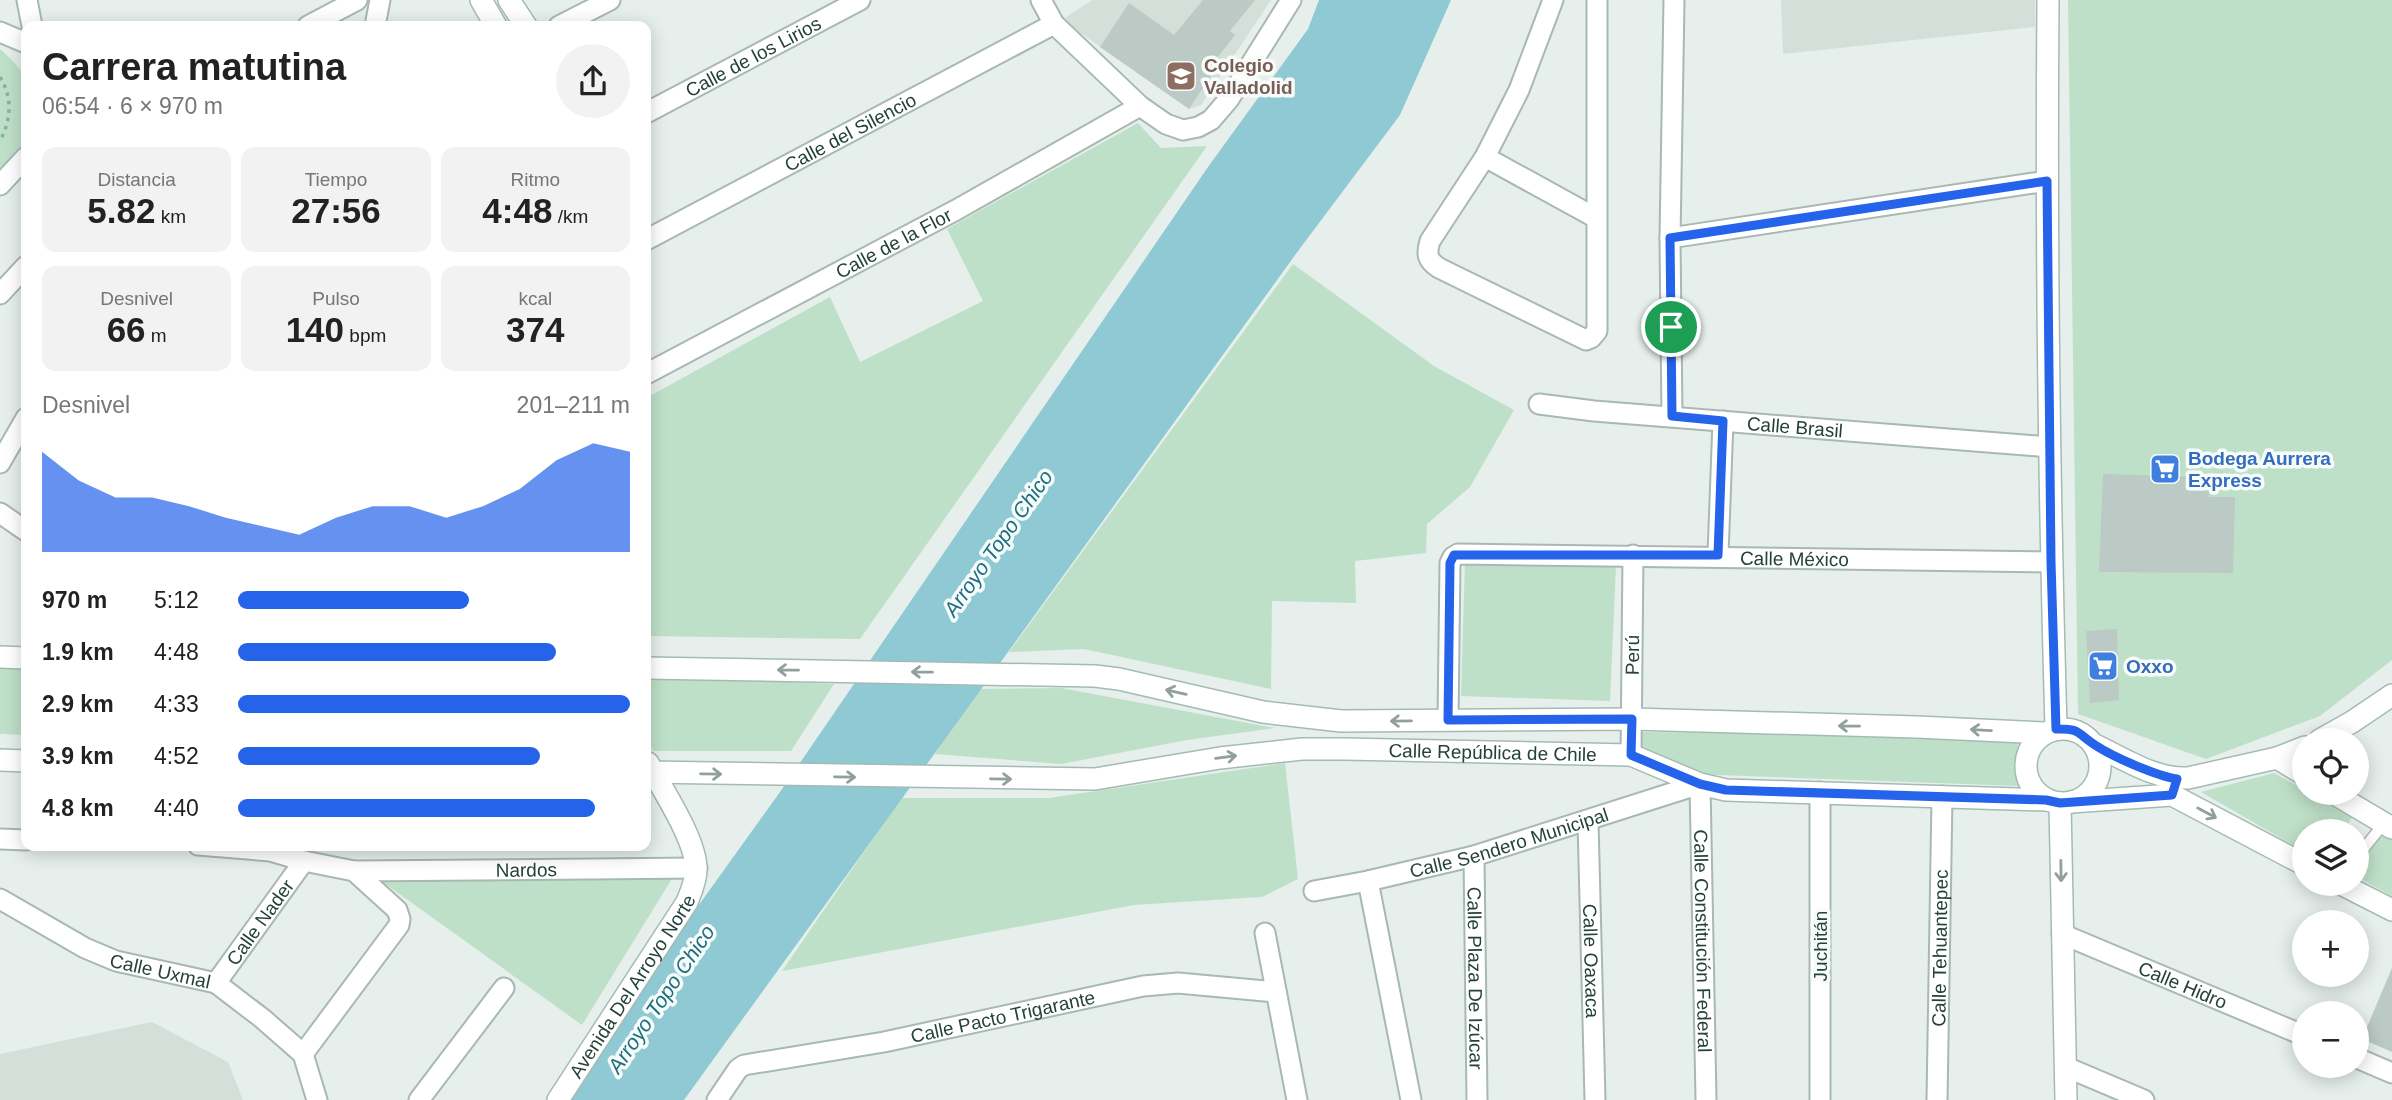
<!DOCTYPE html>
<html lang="es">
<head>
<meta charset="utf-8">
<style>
	:root { --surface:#fff; --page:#f2f2f2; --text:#222; --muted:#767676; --accent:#2563eb }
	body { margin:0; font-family:Arial,sans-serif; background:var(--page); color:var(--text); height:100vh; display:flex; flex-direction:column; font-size:26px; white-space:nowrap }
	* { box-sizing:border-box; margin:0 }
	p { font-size:23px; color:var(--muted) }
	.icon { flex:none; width:38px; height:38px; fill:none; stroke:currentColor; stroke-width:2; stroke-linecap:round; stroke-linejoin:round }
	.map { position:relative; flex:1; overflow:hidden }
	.details { position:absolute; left:21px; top:21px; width:630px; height:830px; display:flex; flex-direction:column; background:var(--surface); border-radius:14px; box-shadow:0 4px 18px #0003 }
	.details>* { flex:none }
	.tools { position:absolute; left:2292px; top:728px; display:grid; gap:14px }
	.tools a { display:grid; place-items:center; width:77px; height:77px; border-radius:50%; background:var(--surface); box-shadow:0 4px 18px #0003; font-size:35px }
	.pin { position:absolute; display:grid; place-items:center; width:60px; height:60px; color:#fff; margin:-30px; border:4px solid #fff; border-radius:50%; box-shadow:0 2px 7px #0007 }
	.round { display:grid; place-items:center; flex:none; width:74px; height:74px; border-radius:37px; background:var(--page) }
	.head { display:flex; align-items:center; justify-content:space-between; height:119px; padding:0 21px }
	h1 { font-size:38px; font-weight:700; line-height:52px }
	.stats { display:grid; grid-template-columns:repeat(3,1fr); gap:10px; height:119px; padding:7px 21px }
	.stats div { display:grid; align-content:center; border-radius:14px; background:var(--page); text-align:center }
	.stats b { font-size:35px; font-weight:700 }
	.stats small { font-size:19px; font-weight:400 }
	.stats p { font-size:19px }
	.chart { height:196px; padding:14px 21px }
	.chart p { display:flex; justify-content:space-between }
	.chart svg { width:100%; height:126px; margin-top:7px; fill:var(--accent); opacity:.7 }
	ul { padding:0 21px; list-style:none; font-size:23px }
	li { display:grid; grid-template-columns:112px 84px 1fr; align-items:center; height:52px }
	li i { height:18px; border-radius:9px; background:var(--accent) }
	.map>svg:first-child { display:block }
	.built { fill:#d4dfda }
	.green { fill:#bfe0c8 }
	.water { fill:#8ec9d4 }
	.building { fill:#bbcac4 }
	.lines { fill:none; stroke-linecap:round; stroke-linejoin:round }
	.lane-casing { stroke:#a8b8b2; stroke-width:13 }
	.street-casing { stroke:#a8b8b2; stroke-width:23 }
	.secondary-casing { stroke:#a4bbb3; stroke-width:24 }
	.path { stroke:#86b3a5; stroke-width:3.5; stroke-dasharray:3.5 5; stroke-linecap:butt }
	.lane { stroke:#fff; stroke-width:10 }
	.street { stroke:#fff; stroke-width:19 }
	.secondary { stroke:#fff; stroke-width:21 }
	.oneway { stroke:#92a09c }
	.route-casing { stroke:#fff; stroke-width:14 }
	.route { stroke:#2563eb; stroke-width:9 }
	.labels { text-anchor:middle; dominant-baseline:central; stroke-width:7; stroke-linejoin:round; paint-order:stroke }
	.street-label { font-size:19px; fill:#24423a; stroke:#f7fbf9 }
	.education-label { font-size:19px; font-weight:bold; fill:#785e54; stroke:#f7fbf9; text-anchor:start }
	.shop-label { font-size:19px; font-weight:bold; fill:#366cbe; stroke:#f7fbf9; text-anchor:start }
	.water-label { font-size:21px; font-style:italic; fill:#1c6f80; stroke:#f7fbf9 }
</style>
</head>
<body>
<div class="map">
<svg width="2392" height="1100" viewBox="0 0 2392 1100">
	<rect width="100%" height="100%" fill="#e6efeb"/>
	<g class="built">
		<polygon points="1092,0 1271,0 1201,105 1189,109 1075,29 1065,18"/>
		<polygon points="1781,0 2035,0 2035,27 1783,54"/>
		<polygon points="152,1022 228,1062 243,1100 0,1100 0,1054"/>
	</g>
	<g class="green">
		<polygon points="2068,0 2392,0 2392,660 2320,716 2206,759 2078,714"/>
		<path d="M0,49C11,59 22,68 26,82C26,120 34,145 0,171Z"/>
		<polygon points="1138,123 1161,148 1207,146 860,639 646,636 646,398 830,297 860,362 983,301 947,229"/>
		<polygon points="1293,264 1434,366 1514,410 1470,487 1427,524 1426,553 1355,561 1356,603 1272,601 1271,689 1084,649 1009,652"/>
		<polygon points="1465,560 1616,565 1610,701 1461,696"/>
		<polygon points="0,668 26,668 26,735 0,734"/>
		<polygon points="646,676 834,684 791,751 653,751 646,736"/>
		<polygon points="1061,688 1275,728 1187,740 1061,764 935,754 973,689"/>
		<polygon points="1639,732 1857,734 1906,738 2018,741 2020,786 1691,774 1638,744"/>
		<polygon points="1285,763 1298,879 1262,897 1134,905 782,971 901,798 1049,798"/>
		<polygon points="2274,773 2305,790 2305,793 2309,793 2352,817 2344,831 2305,831 2305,852 2201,792"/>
		<polygon points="2378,832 2392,838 2392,896 2357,877 2357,870"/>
		<polygon points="673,877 582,1025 380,880"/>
	</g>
	<polygon class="water" points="1319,0 1451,0 1400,115 1298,251 684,1100 559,1100 780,792 1208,167 1308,29"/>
	<g class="building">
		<polygon points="1203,0 1255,0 1230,31 1235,35 1214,62 1218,65 1189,109 1100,47 1129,3 1174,35"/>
		<polygon points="2103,474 2208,477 2209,497 2235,497 2233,573 2099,572"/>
		<polygon points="2117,629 2119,700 2090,703 2086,631"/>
		<polygon points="2392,968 2392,1052 2362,1039"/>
	</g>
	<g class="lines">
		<g class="lane-casing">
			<polyline id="lane" points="2357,857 2385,822"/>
		</g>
		<g class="street-casing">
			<g id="street">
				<polyline points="27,0 32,26"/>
				<polyline points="1041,0 1054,24 1140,106 1166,124 1183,130 1198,127 1211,120 1229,99 1291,0"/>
				<path d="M1553,0L1519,90L1485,157L1430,241C1426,254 1427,260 1439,268L1586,340L1591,338L1597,331V0"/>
				<polyline points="308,26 357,0"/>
				<polyline points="375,26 380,0"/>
				<polyline points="559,26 610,0"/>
				<polyline points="0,32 26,43"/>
				<path id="s1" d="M646,113L860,0"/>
				<polyline points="1485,157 1596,218"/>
				<polyline points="0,185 26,157"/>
				<polyline points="1670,238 2047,181"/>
				<path id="s2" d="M646,240L1054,24"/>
				<polyline points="0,294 26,266"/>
				<path id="s3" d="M646,374L956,210L1140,106"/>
				<path id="s4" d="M1539,404L1594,411L2050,447"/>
				<polyline points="1672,416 1670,238 1674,0"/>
				<polyline points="0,463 26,418"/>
				<polyline points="0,513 26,531"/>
				<polyline points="1718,555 1723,421"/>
				<path id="s5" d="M1448,720L1450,563L1453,557L1458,554L2051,562"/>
				<path id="s6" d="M1631,755L1633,555"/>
				<polyline points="1820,792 1820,1100"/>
				<path id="s7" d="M1588,821L1595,1100"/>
				<polyline points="0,839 26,840"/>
				<path id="s8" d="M198,845L270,851L304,861L354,871L697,868"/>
				<path id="s9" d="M1474,856L1477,1100"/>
				<polyline points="1368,881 1411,1100"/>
				<path id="s10" d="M1314,891L1368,881L1474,856L1700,784L1706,1100"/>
				<path id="s11" d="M0,899L85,948L116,961L216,983L263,1019L303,1054L317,1100"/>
				<polyline points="1265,933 1297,1100"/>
				<path id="s12" d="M2062,934L2305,1036"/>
				<path id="s13" d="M216,983L304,861"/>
				<polyline points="303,1054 399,925 400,919 397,910 354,871"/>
				<polyline points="2357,1058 2392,1073"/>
				<polyline points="2066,1067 2144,1100"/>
				<polyline points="419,1100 504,988"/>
				<path id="s14" d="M717,1100L738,1069L744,1065L884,1042L1143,986L1178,983L1276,992"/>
				<path id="s15" d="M1937,1100L1942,796"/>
			</g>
		</g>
		<g class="secondary-casing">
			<g id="secondary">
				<polyline points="481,0 496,26"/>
				<polyline points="509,0 526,26"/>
				<path d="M2048,0C2046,243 2049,486 2056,729"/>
				<polyline points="0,657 26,658"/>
				<polyline points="646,668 1095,676 1119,679 1263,712 1341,721 1632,719 1917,727 2045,733"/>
				<circle cx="2063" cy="766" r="37"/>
				<polyline points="2320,740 2352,722 2392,695"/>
				<path d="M2093,744C2123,758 2155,780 2188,778L2277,758L2305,747"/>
				<polyline points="2277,758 2305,775"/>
				<polyline points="0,760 26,761"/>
				<path id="s16" d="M646,772L1095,779L1220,758L1302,749H1345L1631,755L1700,784L1726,790L2046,800"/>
				<polyline points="2333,793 2392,828"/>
				<polyline points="2071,802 2172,795 2305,865"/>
				<polyline points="2060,803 2066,1100"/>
				<polyline points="2341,884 2392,910"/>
				<path id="s17" d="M558,1100L687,902C691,892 696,881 696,870C697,841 662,789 648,763"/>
			</g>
		</g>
		<path class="path" d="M0,77C13,98 11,120 0,141"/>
		<use href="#lane" class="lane"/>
		<use href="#street" class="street"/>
		<use href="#secondary" class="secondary"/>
	</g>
	<defs><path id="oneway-shaft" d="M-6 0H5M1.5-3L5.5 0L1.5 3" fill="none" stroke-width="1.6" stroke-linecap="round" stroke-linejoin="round" transform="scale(1.75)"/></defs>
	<g class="oneway">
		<use href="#oneway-shaft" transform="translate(788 670) rotate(-179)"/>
		<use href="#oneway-shaft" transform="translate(922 672) rotate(-179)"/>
		<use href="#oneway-shaft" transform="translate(1176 692) rotate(-167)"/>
		<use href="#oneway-shaft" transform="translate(1401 721) rotate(179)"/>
		<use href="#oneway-shaft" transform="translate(1849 726) rotate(-179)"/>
		<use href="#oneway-shaft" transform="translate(1981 730) rotate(-177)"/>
		<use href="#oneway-shaft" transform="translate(1226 757) rotate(-7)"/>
		<use href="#oneway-shaft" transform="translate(711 774) rotate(1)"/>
		<use href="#oneway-shaft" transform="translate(845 777) rotate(1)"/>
		<use href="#oneway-shaft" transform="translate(1001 779) rotate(1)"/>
		<use href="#oneway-shaft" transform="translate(2207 813) rotate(28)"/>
		<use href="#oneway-shaft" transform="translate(2061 871) rotate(89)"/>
	</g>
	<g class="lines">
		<g class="route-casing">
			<path id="route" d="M2047,181L2051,562L2056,729C2080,728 2078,734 2095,745C2113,757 2157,776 2177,779L2172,795L2060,803L2046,800L1726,790L1700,784L1631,755L1632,719L1448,720L1450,563L1454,555H1718L1723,421L1672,416L1670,238Z"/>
		</g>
		<use href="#route" class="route"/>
	</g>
	<defs>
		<g id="school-square" transform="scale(1.575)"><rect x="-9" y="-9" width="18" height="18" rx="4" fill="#8d6e63" stroke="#f7fbf9"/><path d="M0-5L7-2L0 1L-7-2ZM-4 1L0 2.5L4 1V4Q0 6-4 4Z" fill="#fff"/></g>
		<g id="supermarket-square" transform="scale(1.575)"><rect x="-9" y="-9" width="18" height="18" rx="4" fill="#3f7fe0" stroke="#f7fbf9"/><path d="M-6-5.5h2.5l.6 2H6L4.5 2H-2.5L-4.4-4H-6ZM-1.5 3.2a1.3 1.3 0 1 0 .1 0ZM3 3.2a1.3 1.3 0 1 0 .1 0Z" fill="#fff"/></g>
	</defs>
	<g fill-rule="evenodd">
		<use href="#school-square" x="1181" y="76"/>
		<use href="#supermarket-square" x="2165" y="469"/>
		<use href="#supermarket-square" x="2103" y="666"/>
	</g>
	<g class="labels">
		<g class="street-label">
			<text stroke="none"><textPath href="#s1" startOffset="121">Calle de los Lirios</textPath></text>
			<text stroke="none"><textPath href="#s2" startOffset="231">Calle del Silencio</textPath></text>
			<text stroke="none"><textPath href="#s3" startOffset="280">Calle de la Flor</textPath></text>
			<text stroke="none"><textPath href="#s4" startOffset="257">Calle Brasil</textPath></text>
			<text stroke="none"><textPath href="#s5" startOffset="506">Calle México</textPath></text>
			<text stroke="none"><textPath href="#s6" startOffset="100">Perú</textPath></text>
			<text stroke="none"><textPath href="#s16" startOffset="849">Calle República de Chile</textPath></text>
			<text stroke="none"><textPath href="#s10" startOffset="201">Calle Sendero Municipal</textPath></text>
			<text stroke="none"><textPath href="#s8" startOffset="331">Nardos</textPath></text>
			<text stroke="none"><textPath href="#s13" startOffset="75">Calle Nader</textPath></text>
			<text stroke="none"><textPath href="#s10" startOffset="558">Calle Constitución Federal</textPath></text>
			<text transform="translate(1820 946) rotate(-90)">Juchitán</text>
			<text stroke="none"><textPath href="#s15" startOffset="152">Calle Tehuantepec</textPath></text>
			<text stroke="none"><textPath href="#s7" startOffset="140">Calle Oaxaca</textPath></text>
			<text stroke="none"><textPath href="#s11" startOffset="177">Calle Uxmal</textPath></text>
			<text stroke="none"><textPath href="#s9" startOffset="122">Calle Plaza De Izúcar</textPath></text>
			<text stroke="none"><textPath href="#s17" startOffset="136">Avenida Del Arroyo Norte</textPath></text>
			<text stroke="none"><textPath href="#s12" startOffset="131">Calle Hidro</textPath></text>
			<text stroke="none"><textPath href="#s14" startOffset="308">Calle Pacto Trigarante</textPath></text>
		</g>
		<g class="education-label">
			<text x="1204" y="65">Colegio<tspan x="1204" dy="22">Valladolid</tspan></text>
		</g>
		<g class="shop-label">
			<text x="2188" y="458">Bodega Aurrera<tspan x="2188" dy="22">Express</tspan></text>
			<text x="2126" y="666">Oxxo</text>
		</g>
		<g class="water-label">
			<text transform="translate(998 543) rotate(-55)">Arroyo Topo Chico</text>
			<text transform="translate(661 999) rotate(-56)">Arroyo Topo Chico</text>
		</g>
	</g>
</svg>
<div class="tools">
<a><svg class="icon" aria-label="locate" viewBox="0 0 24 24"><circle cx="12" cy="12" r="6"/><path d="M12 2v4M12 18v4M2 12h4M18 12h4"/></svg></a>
<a><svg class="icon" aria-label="layers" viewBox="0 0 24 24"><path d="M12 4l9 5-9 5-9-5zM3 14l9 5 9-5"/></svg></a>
<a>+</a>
<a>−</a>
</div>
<div class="pin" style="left:1671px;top:327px;background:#1e9e55"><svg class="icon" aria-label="arrive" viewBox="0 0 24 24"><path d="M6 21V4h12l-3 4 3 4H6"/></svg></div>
<section class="details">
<div class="head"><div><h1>Carrera matutina</h1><p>06:54 · 6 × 970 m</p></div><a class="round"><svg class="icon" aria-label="share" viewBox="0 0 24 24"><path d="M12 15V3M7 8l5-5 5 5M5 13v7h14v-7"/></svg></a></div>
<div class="stats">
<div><p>Distancia</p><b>5.82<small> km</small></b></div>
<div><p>Tiempo</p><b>27:56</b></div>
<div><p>Ritmo</p><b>4:48<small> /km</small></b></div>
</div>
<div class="stats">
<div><p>Desnivel</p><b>66<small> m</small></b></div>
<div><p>Pulso</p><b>140<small> bpm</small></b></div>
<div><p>kcal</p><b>374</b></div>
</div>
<div class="chart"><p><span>Desnivel</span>201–211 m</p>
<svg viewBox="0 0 160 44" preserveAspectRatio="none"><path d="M0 44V9L10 19L20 25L30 25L40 28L50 32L60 35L70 38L80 32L90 28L100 28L110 32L120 28L130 22L140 12L150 6L160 9V44z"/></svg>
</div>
<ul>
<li><b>970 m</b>5:12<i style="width:59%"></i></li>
<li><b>1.9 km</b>4:48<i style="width:81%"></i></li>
<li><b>2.9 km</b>4:33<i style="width:100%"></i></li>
<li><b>3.9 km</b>4:52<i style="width:77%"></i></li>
<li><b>4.8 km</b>4:40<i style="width:91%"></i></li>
</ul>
</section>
</div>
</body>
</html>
